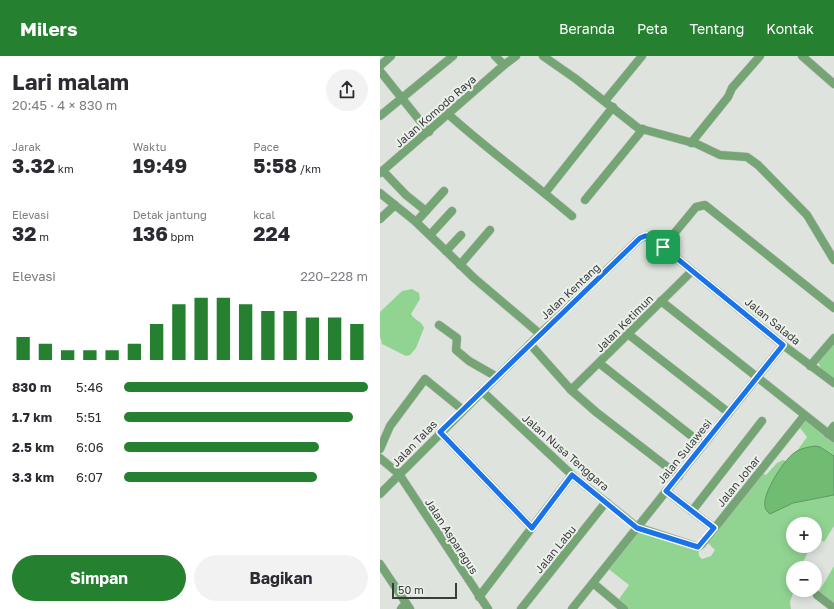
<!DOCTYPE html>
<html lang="id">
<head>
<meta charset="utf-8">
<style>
	:root { --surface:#fff; --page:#f2f2f3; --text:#2b2b33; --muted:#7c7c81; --accent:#25802f }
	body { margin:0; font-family:"Golos Text",sans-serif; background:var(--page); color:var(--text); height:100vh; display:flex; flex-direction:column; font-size:15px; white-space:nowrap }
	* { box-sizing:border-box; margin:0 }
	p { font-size:13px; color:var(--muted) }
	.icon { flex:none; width:22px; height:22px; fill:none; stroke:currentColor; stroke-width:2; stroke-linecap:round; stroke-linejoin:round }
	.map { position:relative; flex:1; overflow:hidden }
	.side { display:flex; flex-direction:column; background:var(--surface); width:380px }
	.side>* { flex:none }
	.controls { position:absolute; left:406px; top:461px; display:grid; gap:8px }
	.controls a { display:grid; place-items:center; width:36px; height:36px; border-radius:50%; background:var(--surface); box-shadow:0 2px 10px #0003; font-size:20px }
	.scale { position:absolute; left:12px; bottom:10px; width:65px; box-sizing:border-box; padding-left:4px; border:2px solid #3a3c3a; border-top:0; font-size:11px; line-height:14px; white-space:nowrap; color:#3a3c3a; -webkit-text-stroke:3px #ebf0eb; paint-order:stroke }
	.pin { position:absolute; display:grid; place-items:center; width:34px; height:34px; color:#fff; margin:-17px; border-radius:8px; box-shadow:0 2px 6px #0006 }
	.round { display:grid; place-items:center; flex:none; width:42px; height:42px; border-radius:21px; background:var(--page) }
	.headline { display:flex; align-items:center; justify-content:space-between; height:68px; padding:0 12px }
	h1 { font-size:22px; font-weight:700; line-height:30px }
	.stats { display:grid; grid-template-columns:repeat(3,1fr); gap:6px; height:68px; padding:4px 12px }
	.stats div { display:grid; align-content:center }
	.stats b { font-size:20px; font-weight:700 }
	.stats small { font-size:11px; font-weight:400 }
	.stats p { font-size:11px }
	.chart { height:112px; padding:8px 12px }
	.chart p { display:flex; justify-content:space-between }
	.chart svg { width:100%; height:72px; margin-top:4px; stroke:var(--accent); stroke-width:6 }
	.cta { display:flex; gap:8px; margin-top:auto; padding:8px 12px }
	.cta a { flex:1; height:46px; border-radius:24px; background:var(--accent); color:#fff; font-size:16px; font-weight:700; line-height:46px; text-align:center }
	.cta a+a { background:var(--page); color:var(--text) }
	ul { padding:0 12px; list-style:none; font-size:13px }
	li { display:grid; grid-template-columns:64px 48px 1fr; align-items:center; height:30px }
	li i { height:10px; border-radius:5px; background:var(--accent) }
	header { display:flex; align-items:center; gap:24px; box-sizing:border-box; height:56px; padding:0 20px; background:var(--accent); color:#fff }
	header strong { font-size:19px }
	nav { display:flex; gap:22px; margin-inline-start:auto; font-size:14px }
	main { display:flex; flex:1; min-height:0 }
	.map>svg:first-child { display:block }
	.green { fill:#91d492 }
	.water { fill:#6fbc72; stroke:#5f9661 }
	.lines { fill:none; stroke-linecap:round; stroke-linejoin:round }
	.minor-casing { stroke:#babeba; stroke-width:9 }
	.tertiary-casing { stroke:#babeba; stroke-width:9 }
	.minor { stroke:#75a475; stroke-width:8 }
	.tertiary { stroke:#75a475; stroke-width:8 }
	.route-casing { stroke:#fff; stroke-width:8 }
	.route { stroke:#1a73e8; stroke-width:5 }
	.labels { text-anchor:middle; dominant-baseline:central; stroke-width:4; stroke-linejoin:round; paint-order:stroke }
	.street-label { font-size:11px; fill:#3a3c3a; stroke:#ebf0eb }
</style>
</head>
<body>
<header>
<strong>Milers</strong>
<nav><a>Beranda</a><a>Peta</a><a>Tentang</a><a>Kontak</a></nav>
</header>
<main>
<section class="side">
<div class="headline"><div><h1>Lari malam</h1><p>20:45 · 4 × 830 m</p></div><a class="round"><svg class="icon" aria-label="share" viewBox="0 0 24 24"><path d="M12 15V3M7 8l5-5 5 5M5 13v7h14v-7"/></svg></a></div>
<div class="stats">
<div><p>Jarak</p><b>3.32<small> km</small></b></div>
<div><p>Waktu</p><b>19:49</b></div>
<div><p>Pace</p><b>5:58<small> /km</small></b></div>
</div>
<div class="stats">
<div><p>Elevasi</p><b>32<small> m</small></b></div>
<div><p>Detak jantung</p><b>136<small> bpm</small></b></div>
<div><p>kcal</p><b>224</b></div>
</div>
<div class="chart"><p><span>Elevasi</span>220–228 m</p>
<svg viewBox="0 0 160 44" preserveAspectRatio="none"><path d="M5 44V30M15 44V34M25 44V38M35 44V38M45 44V38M55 44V34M65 44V22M75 44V10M85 44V6M95 44V6M105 44V10M115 44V14M125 44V14M135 44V18M145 44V18M155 44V22"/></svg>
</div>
<ul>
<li><b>830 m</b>5:46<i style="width:100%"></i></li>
<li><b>1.7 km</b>5:51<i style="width:94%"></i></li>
<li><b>2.5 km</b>6:06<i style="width:80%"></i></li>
<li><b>3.3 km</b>6:07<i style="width:79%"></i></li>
</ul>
<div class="cta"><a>Simpan</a><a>Bagikan</a></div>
</section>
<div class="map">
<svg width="454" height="553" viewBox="0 0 454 553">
	<rect width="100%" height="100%" fill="#dee3de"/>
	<g class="green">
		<path d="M32,233L39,237L40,243L31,258C34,264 42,265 44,272L36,292L30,299L26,300L2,288L0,280V256L22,235Z"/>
		<polygon points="454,282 454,327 443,319 438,305"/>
		<polygon points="424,360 454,382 454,400 440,391 417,395 427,381 417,368"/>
		<polygon points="403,404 406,405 389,431 413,447 454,439 454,470 444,486 436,481 435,483 435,468 413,468 413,490 431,490 420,512 413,512 414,534 410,546 411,553 244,553 237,546 249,529 226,511 257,471 318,491 319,500 322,503 331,500 335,494 325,484 379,416 386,419 397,407"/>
		<polygon points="454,510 454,552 437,539"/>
	</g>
	<path class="water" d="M435,390L440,391L454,400V439L413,447L390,458C387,455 385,454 385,450C382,438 405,401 417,395C422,392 429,391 435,390Z"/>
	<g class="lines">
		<g class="minor-casing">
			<g id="minor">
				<polyline points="115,0 124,9"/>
				<polyline points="163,0 196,23 258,72 317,88 340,99 367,101 378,109 427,159 454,204"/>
				<polyline points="422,0 454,28"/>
				<polyline points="0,10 11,0"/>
				<polyline points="0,15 49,76"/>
				<polyline points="225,45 262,0"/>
				<path d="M68,58C108,94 151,125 192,160"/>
				<polyline points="0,60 73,0"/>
				<polyline points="311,87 348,41 352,32 380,0"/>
				<polyline points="3,115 26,139 46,155"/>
				<polyline points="0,117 124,9 136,0"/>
				<polyline points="0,137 36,166 94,222 160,278"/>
				<polyline points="165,137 233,51"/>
				<polyline points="205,144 263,73"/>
				<polyline points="0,163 15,149"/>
				<polyline points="36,166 64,135"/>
				<polyline points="50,179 72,155"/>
				<polyline points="283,191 316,151 325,149 454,252"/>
				<polyline points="66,195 81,179"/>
				<polyline points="80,209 110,174"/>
				<polyline points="281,245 454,382"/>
				<polyline points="59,269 77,282 76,294 89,305 117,321"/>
				<polyline points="248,278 349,357"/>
				<polyline points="150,288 191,334 216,356 299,420"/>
				<polyline points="219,307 323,389"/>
				<polyline points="430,310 454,282"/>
				<polyline points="191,334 312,215"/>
				<polyline points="102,335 192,419 257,471 318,491 322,488 424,360"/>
				<polyline points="60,376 152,472"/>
				<polyline points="448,378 454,370"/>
				<polyline points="0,393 10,370 45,323 83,354"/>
				<polyline points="0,402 19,418 108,553"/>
				<polyline points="286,435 334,472"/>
				<path d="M0,438L160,278L260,182C270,178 276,185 283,191L403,289L454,327"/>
				<polyline points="312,455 382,365"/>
				<polyline points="213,527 244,553"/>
				<polyline points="437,539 454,552"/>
				<polyline points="99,541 192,419"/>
				<polyline points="21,553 26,547"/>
				<polyline points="141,553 226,446"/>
				<polyline points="192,553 403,289"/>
			</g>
		</g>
		<g class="tertiary-casing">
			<polyline id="tertiary" points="0,508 30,553"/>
		</g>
		<use href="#minor" class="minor"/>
		<use href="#tertiary" class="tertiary"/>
	</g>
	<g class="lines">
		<g class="route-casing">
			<polygon id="route" points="265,180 269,180 283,191 403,289 286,435 334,472 318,491 257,472 192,419 152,472 60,376 260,182"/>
		</g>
		<use href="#route" class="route"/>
	</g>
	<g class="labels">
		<g class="street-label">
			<text transform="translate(55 55) rotate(-41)">Jalan Komodo Raya</text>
			<text transform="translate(190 235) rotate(-43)">Jalan Kentang</text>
			<text transform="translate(393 265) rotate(39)">Jalan Salada</text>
			<text transform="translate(244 267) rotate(-45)">Jalan Ketimun</text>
			<text transform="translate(34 387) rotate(-46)">Jalan Talas</text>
			<text transform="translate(304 395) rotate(-51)">Jalan Sulawesi</text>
			<text transform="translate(186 396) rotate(41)">Jalan Nusa Tenggara</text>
			<text transform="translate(358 425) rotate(-51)">Jalan Johar</text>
			<text transform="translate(72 480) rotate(57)">Jalan Asparagus</text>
			<text transform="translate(175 493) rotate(-51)">Jalan Labu</text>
		</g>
	</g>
</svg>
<div class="controls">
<a>+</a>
<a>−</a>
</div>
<div class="scale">50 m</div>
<div class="pin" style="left:283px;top:191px;background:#1e9e55"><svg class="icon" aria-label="arrive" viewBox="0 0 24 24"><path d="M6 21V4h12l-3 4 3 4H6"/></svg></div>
</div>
</main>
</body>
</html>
